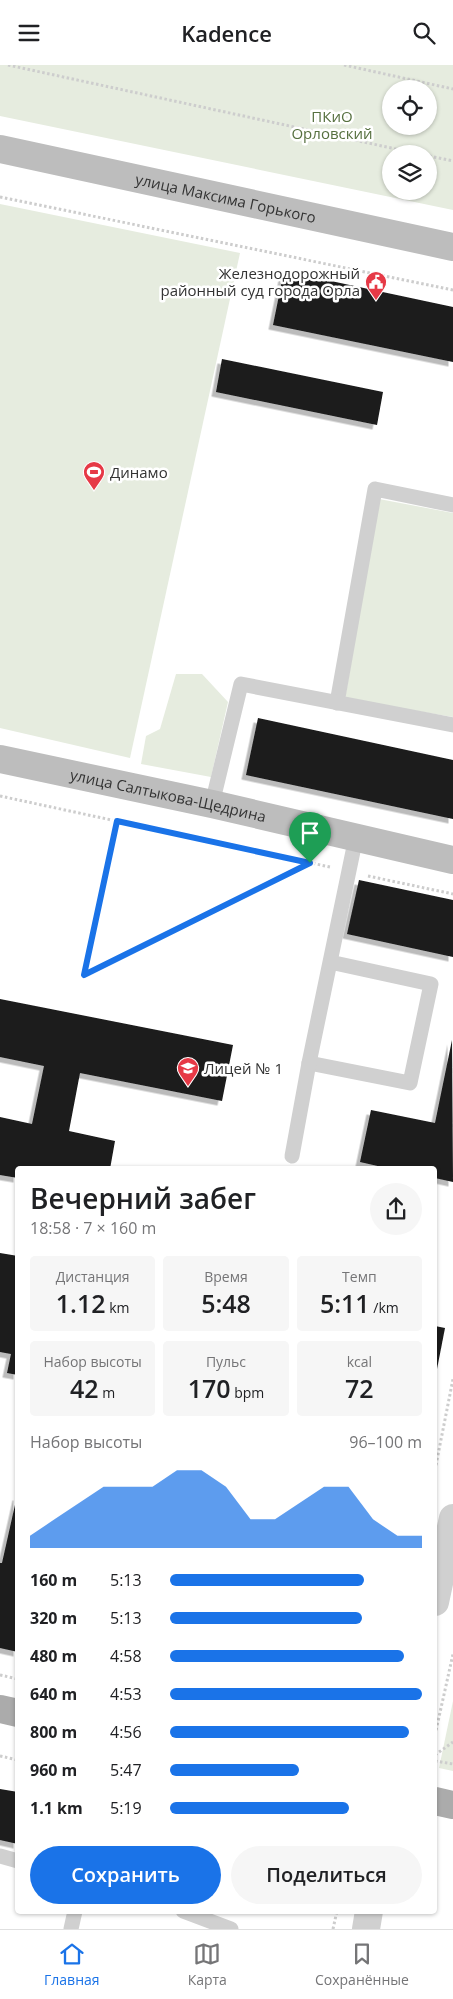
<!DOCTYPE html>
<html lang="ru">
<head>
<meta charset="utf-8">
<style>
	:root { --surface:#fff; --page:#f6f6f6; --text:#202124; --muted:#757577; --line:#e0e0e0; --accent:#1a73e8 }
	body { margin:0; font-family:"Open Sans",sans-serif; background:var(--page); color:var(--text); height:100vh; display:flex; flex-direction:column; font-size:19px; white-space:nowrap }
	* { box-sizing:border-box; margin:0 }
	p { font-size:16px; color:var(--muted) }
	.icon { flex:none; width:28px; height:28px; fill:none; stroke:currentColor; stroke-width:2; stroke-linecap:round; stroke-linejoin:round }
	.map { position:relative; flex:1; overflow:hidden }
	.panel { position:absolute; left:15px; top:1101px; width:422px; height:748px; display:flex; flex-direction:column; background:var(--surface); border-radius:5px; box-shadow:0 1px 4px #0004 }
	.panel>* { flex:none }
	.buttons { position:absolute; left:382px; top:15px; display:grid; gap:10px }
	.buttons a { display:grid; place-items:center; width:55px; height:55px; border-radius:50%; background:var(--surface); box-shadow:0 1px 4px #0004; font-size:25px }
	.pin { position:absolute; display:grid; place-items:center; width:42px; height:42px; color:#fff; margin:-51px -21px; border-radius:50% 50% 50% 0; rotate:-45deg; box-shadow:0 0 5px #0007 }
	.pin .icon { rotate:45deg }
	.round { display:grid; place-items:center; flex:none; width:52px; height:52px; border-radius:26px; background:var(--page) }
	.head { display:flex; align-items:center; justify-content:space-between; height:85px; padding:0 15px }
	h1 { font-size:28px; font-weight:600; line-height:38px }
	.figures { display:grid; grid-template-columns:repeat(3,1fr); gap:8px; height:85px; padding:5px 15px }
	.figures div { display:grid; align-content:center; border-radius:5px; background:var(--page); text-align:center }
	.figures b { font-size:25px; font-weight:600 }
	.figures small { font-size:14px; font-weight:400 }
	.figures p { font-size:14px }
	.chart { height:140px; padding:10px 15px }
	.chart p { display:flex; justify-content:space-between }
	.chart svg { width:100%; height:90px; margin-top:5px; fill:var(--accent); opacity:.7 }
	.button { display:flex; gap:10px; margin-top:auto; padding:10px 15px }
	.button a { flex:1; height:58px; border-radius:30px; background:var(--accent); color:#fff; font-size:20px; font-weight:600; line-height:58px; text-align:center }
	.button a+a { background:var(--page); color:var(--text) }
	ul { padding:0 15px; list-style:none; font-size:16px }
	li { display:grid; grid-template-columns:80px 60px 1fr; align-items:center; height:38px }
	li i { height:12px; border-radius:6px; background:var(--accent) }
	header { display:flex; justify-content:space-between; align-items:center; height:65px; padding:0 15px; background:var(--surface); font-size:22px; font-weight:600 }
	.tab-bar { display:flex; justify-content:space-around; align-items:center; height:70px; border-top:1px solid var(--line); background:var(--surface); font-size:14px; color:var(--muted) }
	.tab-bar a { display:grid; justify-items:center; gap:2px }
	.tab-bar .on { color:var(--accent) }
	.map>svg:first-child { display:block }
	.green { fill:#e6ecdf; fill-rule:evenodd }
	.building { fill:#1a1a1a; filter:url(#shadow) }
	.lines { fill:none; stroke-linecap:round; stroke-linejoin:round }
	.path { stroke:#cdcdcd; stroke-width:3; stroke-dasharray:2.5 2.5; stroke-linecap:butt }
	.lane { stroke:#d0d0d0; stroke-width:15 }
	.street { stroke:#d0d0d0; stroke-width:28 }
	.secondary { stroke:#bdbdbd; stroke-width:28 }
	.primary { stroke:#ababab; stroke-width:28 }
	.route-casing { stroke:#fff; stroke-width:10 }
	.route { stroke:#1a73e8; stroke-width:6 }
	.labels { text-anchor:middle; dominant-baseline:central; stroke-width:5; stroke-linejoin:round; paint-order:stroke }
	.park-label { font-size:15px; fill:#56703f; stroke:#fff }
	.street-label { font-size:15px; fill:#333; stroke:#fff }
	.poi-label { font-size:15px; fill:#333; stroke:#fff; text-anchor:start }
</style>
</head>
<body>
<header><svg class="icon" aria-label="menu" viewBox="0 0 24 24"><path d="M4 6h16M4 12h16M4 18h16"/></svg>Kadence<svg class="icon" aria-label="search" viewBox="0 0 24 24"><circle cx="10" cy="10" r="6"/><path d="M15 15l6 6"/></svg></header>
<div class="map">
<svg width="453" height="1864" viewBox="0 0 453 1864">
	<defs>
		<filter id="shadow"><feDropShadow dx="-4.5" dy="4.5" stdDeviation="0" flood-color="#0004"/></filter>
	</defs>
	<rect width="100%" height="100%" fill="#fff"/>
	<g class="green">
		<path d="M0,0H453V145L0,51ZM391,24H429V61H391ZM391,89H429V126H391Z"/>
		<polygon points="0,139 240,188 130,693 0,663"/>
		<polygon points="379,434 453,448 453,652 345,634"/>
		<polygon points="176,609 202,609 228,637 211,712 141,699 146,671 160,664"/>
		<polygon points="453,1636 453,1706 439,1703"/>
	</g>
	<g class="building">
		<polygon points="284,206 453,242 453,297 273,260"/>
		<polygon points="222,294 383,327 377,360 216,327"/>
		<polygon points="258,653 453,695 453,754 246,710"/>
		<polygon points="359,815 453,835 453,892 347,869"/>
		<polygon points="0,934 233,980 222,1036 80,1008 69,1066 115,1076 110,1104 18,1104 18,1113 0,1110 0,1052 32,1059 44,1001 0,992"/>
		<polygon points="452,975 453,1117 435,1113 435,1104 391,1104 360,1097 371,1045 435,1058"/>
		<polygon points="0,1188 18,1191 18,1310 7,1308 11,1289 0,1287"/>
		<polygon points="435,1261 445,1263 437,1304 435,1304"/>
		<polygon points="17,1431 18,1431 18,1587 0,1583 0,1498 2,1498"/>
		<polygon points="0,1724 18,1727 18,1779 0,1775"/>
	</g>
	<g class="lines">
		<g class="path">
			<polyline points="8,0 419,89"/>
			<polyline points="344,0 453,24"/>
			<polyline points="429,91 453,96"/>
			<polyline points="0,132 453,225"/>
			<polyline points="0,731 330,802"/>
			<polyline points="117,756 84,910 310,798"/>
			<polyline points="368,811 453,829"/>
			<polyline points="435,1405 453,1314"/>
			<polyline points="0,1610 18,1614"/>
			<polyline points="435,1670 453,1589"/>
			<polyline points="435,1690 453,1677"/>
			<polyline points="0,1691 18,1695"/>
			<polyline points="435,1696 453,1699"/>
			<polyline points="333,1864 337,1846"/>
		</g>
		<g class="lane">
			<polyline points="337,638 375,424 453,440"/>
			<polyline points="212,739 241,619 453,660"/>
			<polyline points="330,897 309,998 410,1018 431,919 330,897 356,772"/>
			<polyline points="292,1091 309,998"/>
			<polyline points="0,1791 18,1796"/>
			<polyline points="183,1846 231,1864"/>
			<polyline points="71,1864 75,1846"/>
		</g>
		<g class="street">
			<polyline points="435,1537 453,1453"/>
			<polyline points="366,1864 369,1846"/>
		</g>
		<g class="secondary">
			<path id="s1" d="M0,84L453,182"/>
			<path id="s2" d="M0,694L212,739L453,795"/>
		</g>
		<g class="primary">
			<polyline points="0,1644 18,1648"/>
			<polyline points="435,1736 453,1740"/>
		</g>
	</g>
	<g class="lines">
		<g class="route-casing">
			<polygon id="route" points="117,756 310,798 84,910"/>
		</g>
		<use href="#route" class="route"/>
	</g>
	<defs>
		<g id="civic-pin" transform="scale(1.125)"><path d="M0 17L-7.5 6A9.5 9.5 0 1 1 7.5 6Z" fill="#e63946" stroke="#fff"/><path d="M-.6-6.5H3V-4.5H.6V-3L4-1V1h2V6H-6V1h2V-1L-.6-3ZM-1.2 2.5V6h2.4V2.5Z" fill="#fff"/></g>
		<g id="stadium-pin" transform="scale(1.125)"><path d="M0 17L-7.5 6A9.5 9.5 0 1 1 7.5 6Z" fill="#e63946" stroke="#fff"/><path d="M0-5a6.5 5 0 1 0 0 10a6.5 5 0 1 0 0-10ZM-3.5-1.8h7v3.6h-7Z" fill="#fff"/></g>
		<g id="school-pin" transform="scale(1.125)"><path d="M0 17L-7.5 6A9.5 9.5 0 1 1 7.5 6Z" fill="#e63946" stroke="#fff"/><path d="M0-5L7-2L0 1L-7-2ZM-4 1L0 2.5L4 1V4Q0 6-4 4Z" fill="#fff"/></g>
	</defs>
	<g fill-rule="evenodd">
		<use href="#civic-pin" x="376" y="217"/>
		<use href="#stadium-pin" x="94" y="407"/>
		<use href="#school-pin" x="188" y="1003"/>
	</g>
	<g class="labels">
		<g class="park-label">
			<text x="332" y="51">ПКиО<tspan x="332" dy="17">Орловский</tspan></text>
		</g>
		<g class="street-label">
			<text stroke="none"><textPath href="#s1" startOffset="231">улица Максима Горького</textPath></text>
			<text stroke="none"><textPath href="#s2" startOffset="172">улица Салтыкова-Щедрина</textPath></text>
		</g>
		<g class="poi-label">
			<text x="360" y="208" text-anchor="end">Железнодорожный<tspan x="360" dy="17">районный суд города Орла</tspan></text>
			<text x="110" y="407">Динамо</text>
			<text x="204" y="1003">Лицей № 1</text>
		</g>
	</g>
</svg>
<div class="buttons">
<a><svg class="icon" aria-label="locate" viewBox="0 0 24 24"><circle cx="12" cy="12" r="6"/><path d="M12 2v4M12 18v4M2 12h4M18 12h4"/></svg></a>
<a><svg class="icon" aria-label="layers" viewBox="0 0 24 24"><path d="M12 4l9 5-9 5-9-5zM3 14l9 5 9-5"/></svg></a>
</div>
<div class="pin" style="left:310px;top:798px;background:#1e9e55"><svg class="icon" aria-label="arrive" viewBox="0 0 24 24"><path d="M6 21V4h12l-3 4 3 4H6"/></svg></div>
<section class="panel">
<div class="head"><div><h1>Вечерний забег</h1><p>18:58 · 7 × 160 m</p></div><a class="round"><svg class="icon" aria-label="share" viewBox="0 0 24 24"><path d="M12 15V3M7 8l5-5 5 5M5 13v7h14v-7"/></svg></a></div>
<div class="figures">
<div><p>Дистанция</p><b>1.12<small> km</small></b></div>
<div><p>Время</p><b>5:48</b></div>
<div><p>Темп</p><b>5:11<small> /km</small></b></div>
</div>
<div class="figures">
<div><p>Набор высоты</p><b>42<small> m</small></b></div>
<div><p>Пульс</p><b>170<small> bpm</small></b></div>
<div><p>kcal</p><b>72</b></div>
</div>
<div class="chart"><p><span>Набор высоты</span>96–100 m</p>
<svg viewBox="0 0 160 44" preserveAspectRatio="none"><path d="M0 44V38L10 30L20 22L30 14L40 14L50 14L60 6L70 6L80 14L90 30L100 30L110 22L120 14L130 14L140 30L150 38L160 38V44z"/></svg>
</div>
<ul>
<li><b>160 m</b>5:13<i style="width:77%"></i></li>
<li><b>320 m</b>5:13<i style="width:76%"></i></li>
<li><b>480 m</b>4:58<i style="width:93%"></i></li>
<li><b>640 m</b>4:53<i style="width:100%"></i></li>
<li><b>800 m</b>4:56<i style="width:95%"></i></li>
<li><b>960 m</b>5:47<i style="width:51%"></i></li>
<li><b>1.1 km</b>5:19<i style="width:71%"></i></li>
</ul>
<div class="button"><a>Сохранить</a><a>Поделиться</a></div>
</section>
</div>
<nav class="tab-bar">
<a class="on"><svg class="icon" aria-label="home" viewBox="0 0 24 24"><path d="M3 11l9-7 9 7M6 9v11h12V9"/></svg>Главная</a>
<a><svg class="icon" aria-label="map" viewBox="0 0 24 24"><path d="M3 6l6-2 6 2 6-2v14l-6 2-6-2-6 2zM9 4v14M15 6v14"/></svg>Карта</a>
<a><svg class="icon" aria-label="saved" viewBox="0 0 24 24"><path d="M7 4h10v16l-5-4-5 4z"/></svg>Сохранённые</a>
</nav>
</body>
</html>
